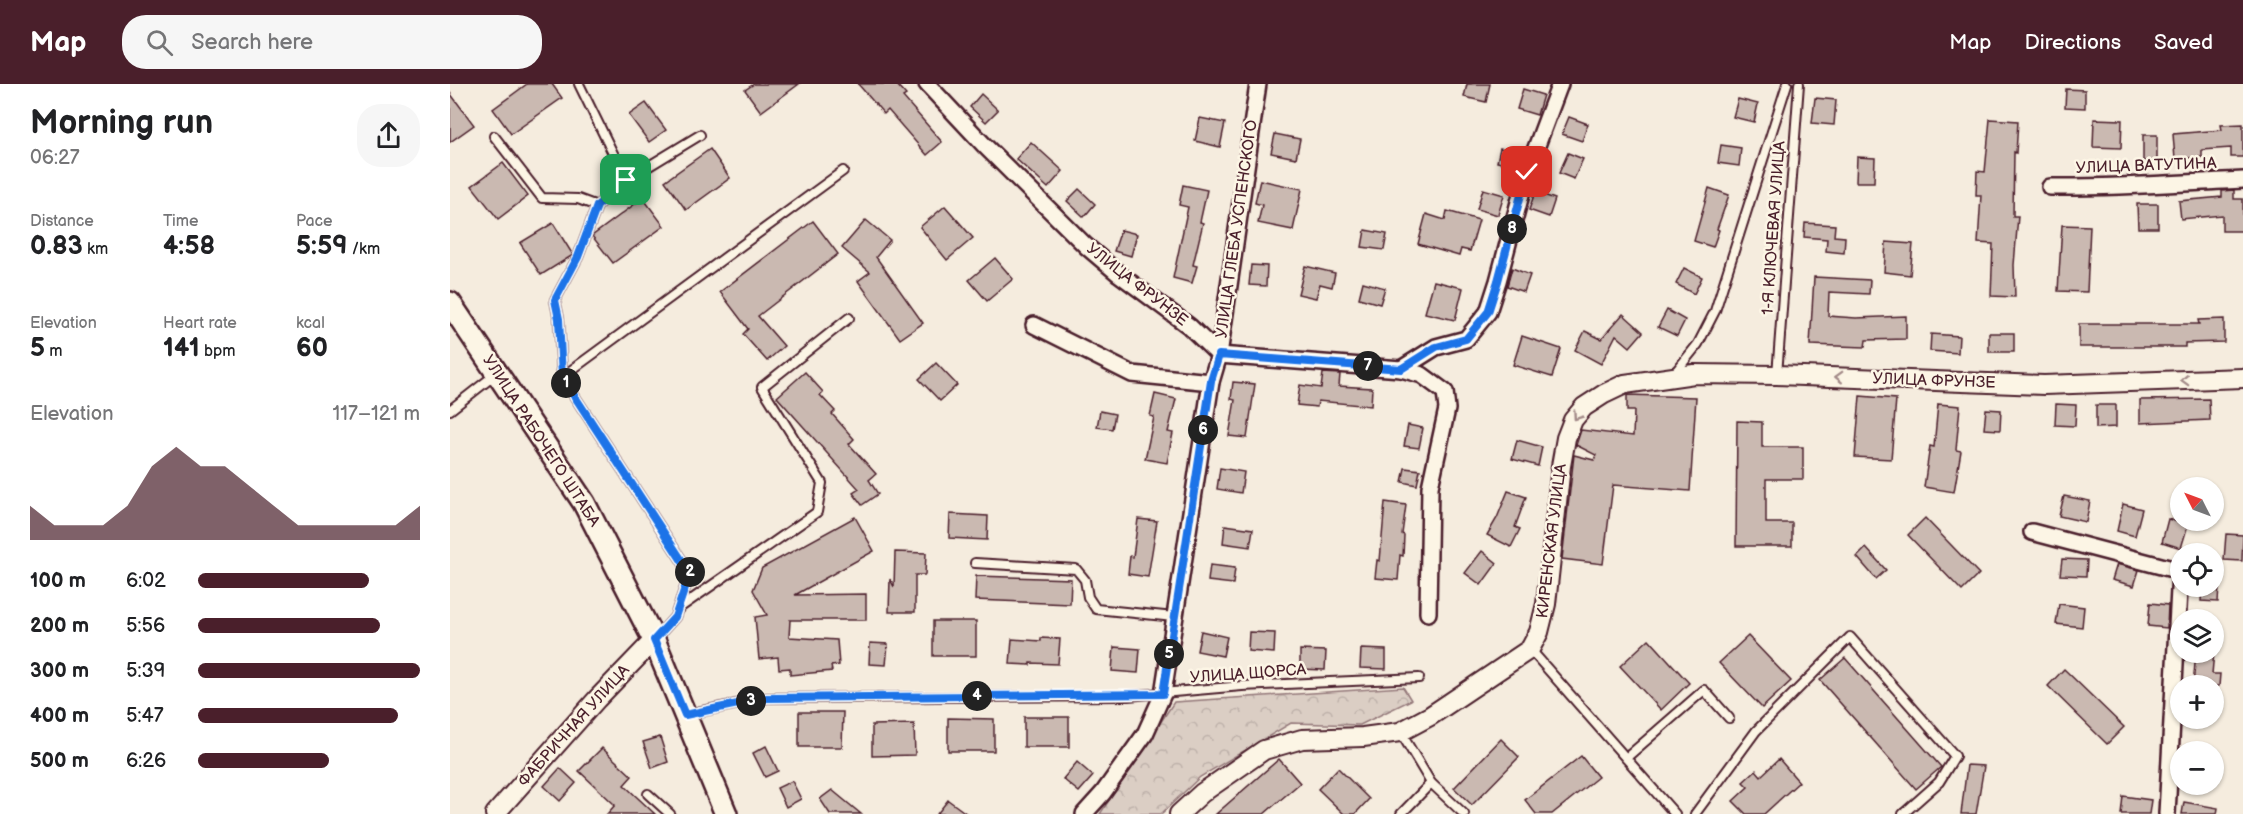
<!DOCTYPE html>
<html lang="en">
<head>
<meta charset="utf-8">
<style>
	:root { --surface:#fff; --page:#f6f6f6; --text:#202124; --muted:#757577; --accent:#4a1f2b }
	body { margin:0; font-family:"Balsamiq Sans",sans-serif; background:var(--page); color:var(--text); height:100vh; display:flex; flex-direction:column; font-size:22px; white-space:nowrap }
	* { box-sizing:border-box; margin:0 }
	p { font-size:20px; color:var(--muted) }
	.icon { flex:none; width:33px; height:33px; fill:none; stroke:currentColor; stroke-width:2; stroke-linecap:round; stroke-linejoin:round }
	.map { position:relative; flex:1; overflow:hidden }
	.drawer { display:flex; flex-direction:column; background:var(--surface); width:450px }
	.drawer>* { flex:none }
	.needle { width:39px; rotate:312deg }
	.controls { position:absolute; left:1720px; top:393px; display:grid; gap:12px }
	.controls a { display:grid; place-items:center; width:54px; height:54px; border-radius:50%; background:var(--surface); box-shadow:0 2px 4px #0004; font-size:30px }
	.pin { position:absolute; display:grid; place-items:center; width:51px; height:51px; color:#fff; margin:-26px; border-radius:12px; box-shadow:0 3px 9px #0006 }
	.km { position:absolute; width:30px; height:30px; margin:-15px; border-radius:50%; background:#222; color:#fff; font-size:16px; line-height:30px; text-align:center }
	.round { display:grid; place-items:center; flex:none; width:63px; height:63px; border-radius:24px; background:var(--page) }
	.head { display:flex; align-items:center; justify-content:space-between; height:102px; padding:0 30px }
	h1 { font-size:33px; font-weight:700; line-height:45px }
	.metrics { display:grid; grid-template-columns:repeat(3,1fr); gap:9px; height:102px; padding:6px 30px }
	.metrics div { display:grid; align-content:center }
	.metrics b { font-size:26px; font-weight:700 }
	.metrics small { font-size:16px; font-weight:400 }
	.metrics p { font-size:16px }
	.chart { height:168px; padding:12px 30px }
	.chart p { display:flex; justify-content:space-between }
	.chart svg { width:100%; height:108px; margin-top:6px; fill:var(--accent); opacity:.7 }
	ul { padding:0 30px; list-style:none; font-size:20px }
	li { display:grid; grid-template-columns:96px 72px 1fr; align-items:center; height:45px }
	li i { height:15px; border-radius:8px; background:var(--accent) }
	header { display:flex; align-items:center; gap:36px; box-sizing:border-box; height:84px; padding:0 30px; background:var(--accent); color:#fff }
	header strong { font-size:28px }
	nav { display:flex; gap:33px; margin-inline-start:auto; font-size:21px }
	.search { width:420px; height:54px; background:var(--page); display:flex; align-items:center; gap:15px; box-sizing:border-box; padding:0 21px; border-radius:24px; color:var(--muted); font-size:22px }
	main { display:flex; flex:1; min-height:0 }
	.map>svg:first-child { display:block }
	.forest { fill:url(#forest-crowns); stroke:#927678; stroke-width:1.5 }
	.building { fill:#cab9b1; stroke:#4a1f2b; stroke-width:1.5 }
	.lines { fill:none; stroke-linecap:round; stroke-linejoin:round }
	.service-casing { stroke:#4a1f2b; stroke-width:12 }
	.minor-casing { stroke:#4a1f2b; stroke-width:20 }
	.tertiary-casing { stroke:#4a1f2b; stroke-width:22 }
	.secondary-casing { stroke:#4a1f2b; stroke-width:26 }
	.service { stroke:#fcf5e5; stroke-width:8 }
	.minor { stroke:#fcf5e5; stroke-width:15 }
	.tertiary { stroke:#fcf5e5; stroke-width:18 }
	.secondary { stroke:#fcf5e5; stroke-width:21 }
	.oneway { stroke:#a38a88 }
	.route-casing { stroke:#fff; stroke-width:12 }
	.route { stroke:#1a73e8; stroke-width:8 }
	.labels { text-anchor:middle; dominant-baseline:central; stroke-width:5; stroke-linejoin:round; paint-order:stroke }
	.street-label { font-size:16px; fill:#4a1f2b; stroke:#fcf5e5 }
</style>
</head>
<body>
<header>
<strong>Map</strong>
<div class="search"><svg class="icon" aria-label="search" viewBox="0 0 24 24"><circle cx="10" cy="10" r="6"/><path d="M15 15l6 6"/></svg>Search here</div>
<nav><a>Map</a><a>Directions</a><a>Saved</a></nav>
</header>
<main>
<section class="drawer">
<div class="head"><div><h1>Morning run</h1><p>06:27</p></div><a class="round"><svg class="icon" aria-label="share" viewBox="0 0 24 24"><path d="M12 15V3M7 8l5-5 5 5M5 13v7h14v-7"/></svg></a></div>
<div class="metrics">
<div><p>Distance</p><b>0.83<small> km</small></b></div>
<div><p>Time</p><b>4:58</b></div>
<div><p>Pace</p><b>5:59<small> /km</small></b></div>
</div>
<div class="metrics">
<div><p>Elevation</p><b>5<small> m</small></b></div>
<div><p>Heart rate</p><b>141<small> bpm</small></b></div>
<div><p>kcal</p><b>60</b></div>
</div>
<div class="chart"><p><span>Elevation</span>117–121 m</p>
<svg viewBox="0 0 160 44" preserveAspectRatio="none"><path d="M0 44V30L10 38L20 38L30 38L40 30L50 14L60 6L70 14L80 14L90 22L100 30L110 38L120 38L130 38L140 38L150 38L160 30V44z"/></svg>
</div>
<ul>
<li><b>100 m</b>6:02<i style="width:77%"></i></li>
<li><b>200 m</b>5:56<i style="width:82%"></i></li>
<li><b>300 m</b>5:39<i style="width:100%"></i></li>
<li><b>400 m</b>5:47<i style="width:90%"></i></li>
<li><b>500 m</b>6:26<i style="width:59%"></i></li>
</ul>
</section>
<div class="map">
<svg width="1793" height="730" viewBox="0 0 1793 730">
	<defs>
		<pattern id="forest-crowns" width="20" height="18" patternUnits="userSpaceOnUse" patternTransform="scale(1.5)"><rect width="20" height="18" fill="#dbcec4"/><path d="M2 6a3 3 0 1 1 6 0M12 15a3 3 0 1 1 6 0" fill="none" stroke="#bdb0a9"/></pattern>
	</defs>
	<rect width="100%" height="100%" fill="#f5ecde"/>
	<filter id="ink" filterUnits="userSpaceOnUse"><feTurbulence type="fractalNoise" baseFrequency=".0167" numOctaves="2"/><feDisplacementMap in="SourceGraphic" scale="12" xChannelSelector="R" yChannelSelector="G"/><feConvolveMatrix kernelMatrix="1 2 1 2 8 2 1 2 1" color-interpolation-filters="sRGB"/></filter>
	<g filter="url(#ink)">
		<polygon class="forest" points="953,603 961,616 910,641 841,639 750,693 711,730 650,730 724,618"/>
		<g class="building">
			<polygon points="77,0 102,0 112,14 61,50 43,25"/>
			<polygon points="304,0 349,0 311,28 295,6"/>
			<polygon points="408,0 446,0 456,11 453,13 492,58 477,71 438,26 434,30"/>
			<polygon points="1017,0 1040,0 1036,18 1014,13"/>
			<polygon points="1073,5 1093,11 1087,31 1067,25"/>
			<polygon points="1616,5 1635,6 1635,24 1615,23"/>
			<polygon points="0,9 24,41 0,58"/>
			<polygon points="531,10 548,26 536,38 520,23"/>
			<polygon points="1365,14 1386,16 1384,41 1362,39"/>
			<polygon points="1288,15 1308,20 1304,38 1283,33"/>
			<polygon points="196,19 216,46 199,58 179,31"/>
			<polygon points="1119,33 1138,40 1132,57 1112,50"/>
			<polygon points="750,34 775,39 770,63 745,57"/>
			<polygon points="1540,35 1568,37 1566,69 1564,68 1563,132 1568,132 1564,181 1565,213 1541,212 1543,160 1528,159 1531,111 1526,111 1527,87 1535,88"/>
			<polygon points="1644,35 1672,36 1671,64 1643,63"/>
			<polygon points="1793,40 1793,73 1781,73 1781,64 1752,66 1752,73 1725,75 1723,50 1772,46 1771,41"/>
			<polygon points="825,50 850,55 846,74 821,69"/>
			<rect x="1693" y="51" width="14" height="26"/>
			<polygon points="581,58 613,87 598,104 566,75"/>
			<polygon points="1271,61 1291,64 1289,82 1268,79"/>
			<polygon points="1050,64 1071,69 1068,83 1047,78"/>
			<polygon points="260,65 280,94 236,126 215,97"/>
			<polygon points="1118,69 1133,75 1124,95 1109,89"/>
			<polygon points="1407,73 1425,74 1424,98 1406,98"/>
			<polygon points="53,79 78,112 48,135 22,102"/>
			<polygon points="810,96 852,105 843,146 808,139 812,121 805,119"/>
			<polygon points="733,101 757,106 750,138 753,139 743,181 747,182 742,199 723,194 738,123 729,121"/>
			<polygon points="1259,104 1279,111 1267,145 1269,146 1263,163 1244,157"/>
			<polygon points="629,105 645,120 634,133 617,117"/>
			<polygon points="1033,105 1054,111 1048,131 1027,125"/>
			<polygon points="1784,106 1784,115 1793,115 1793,147 1772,147 1772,131 1731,135 1729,117 1772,113 1772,107"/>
			<polygon points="1085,108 1105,115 1099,133 1079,126"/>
			<polygon points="193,114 214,142 163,179 142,152"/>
			<polygon points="1687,120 1708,120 1708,144 1688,144"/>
			<polygon points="495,122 523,154 497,176 470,143"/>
			<polygon points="997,127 1029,136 1020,167 1011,165 1009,172 968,160 976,130 995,136"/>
			<polygon points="416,136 440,156 426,173 473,239 450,255 408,197 420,188 392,164"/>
			<polygon points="363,137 388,170 308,232 334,262 317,277 293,250 298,245 270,208"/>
			<polygon points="103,139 123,171 91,191 70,159"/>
			<polygon points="1355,139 1385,141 1384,152 1395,153 1394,169 1376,167 1377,155 1354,153"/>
			<polygon points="1612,141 1640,142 1637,208 1608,207"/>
			<polygon points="671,146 687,150 681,172 664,167"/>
			<polygon points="915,146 937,150 934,166 912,163"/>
			<polygon points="1436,158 1463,160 1460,191 1434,188"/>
			<polygon points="545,174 563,195 537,217 519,196"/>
			<polygon points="801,181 817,182 816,202 799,201"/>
			<polygon points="855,182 885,189 882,203 870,200 866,214 848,210"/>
			<polygon points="1062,184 1080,191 1074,208 1057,202"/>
			<polygon points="1234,184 1252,193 1244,210 1226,200"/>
			<polygon points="1364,193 1420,196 1419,210 1379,208 1378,232 1406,234 1456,232 1456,255 1416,256 1415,263 1360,261"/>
			<polygon points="984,197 1013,204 1005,236 975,229"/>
			<polygon points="913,198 935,204 930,220 909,214"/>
			<polygon points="1217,226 1235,236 1227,252 1208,243"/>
			<polygon points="1173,230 1193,248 1180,263 1166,251 1151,280 1125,266 1135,247 1151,255"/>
			<polygon points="1774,235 1774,258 1735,259 1735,263 1629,263 1629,240 1749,240 1748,236"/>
			<rect x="1539" y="249" width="25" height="19"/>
			<polygon points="1481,250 1509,252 1508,269 1480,267"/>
			<polygon points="1072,252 1111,265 1102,293 1063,281"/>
			<polygon points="486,279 507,301 490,317 469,295"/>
			<polygon points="355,288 373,308 370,311 385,327 382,330 404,355 399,360 426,390 419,396 428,410 412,421 403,409 409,405 327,313"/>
			<polygon points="873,289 890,290 889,302 922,304 921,322 868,317 867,323 847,321 850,301 871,304"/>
			<polygon points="783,298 805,300 797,354 779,352 785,316 781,315"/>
			<polygon points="705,310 726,315 718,348 723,349 717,379 695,375 704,333 700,332"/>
			<polygon points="1177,311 1246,313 1240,407 1163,401 1153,480 1112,475 1124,371 1144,376 1146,371 1126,361 1131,346 1183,352 1184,327 1177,327"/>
			<polygon points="1410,312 1446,315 1441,375 1405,373"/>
			<polygon points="1759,315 1760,336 1690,339 1690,316"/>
			<polygon points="1488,320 1510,322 1506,366 1511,367 1504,408 1474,403 1480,362 1484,363"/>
			<polygon points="1606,320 1626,321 1625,342 1605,341"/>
			<polygon points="1646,321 1666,321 1666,343 1646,344"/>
			<polygon points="1536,325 1551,326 1550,346 1534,345"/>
			<polygon points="650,327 665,330 662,345 647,343"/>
			<polygon points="1287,337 1312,338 1312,363 1353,363 1353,395 1316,395 1316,439 1342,439 1342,462 1286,462"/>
			<polygon points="958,341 973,344 969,364 954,362"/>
			<polygon points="1067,356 1092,363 1088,382 1062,375"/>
			<polygon points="770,384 794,388 791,409 767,405"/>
			<polygon points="955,384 970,386 967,401 952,398"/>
			<polygon points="1058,407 1076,413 1065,443 1070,445 1061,463 1037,451 1047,434"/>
			<polygon points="1614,412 1640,417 1636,438 1609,432"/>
			<polygon points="935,418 956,421 952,450 954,451 953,472 950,471 948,496 925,494 927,476 930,477"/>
			<polygon points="1673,420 1692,425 1685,452 1667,447"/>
			<polygon points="500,430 538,432 537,456 499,454"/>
			<polygon points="405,433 424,467 345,511 416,510 416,536 340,536 339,553 387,556 389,581 381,582 382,587 340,591 340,584 329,585 328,573 309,575 305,533 317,531 303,506 312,484"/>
			<polygon points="1475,434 1529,490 1512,507 1458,451"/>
			<polygon points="688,435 707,437 698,493 678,490 680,472 683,473"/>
			<polygon points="1718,435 1738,441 1731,464 1712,458"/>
			<polygon points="775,441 803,445 800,463 773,459"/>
			<polygon points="1776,450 1793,451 1792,477 1774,476"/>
			<polygon points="1416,464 1436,486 1426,495 1407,473"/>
			<polygon points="1032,467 1047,479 1031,501 1015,489"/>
			<polygon points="445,468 476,469 475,491 465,491 465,528 439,528 440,495 444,503"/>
			<polygon points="1612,475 1637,476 1636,492 1610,491"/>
			<polygon points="1667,480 1689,486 1684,502 1662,496"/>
			<polygon points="760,481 785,484 783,500 758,497"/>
			<polygon points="526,492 621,495 620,520 525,516"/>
			<polygon points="1752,502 1769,502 1768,518 1751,517"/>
			<polygon points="1700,519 1718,521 1717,544 1698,542"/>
			<polygon points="1609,520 1634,523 1632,543 1606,540"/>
			<rect x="483" y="537" width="43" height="35"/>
			<polygon points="751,547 777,553 773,572 747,567"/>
			<polygon points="799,548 825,549 824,569 798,567"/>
			<polygon points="1298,552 1341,597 1312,624 1269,579"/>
			<polygon points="591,554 610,555 608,580 580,579 580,581 560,580 562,555 591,557"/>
			<polygon points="1199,555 1239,599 1211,626 1170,582"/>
			<polygon points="420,559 438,560 436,581 419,580"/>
			<polygon points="664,563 690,565 688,589 662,587"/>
			<polygon points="911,565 936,566 936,585 910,584"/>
			<polygon points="850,566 876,567 875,586 850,585"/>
			<polygon points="1746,568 1764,568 1762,590 1770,590 1769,602 1743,602"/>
			<polygon points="1395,574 1491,683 1466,705 1370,596"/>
			<polygon points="1614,585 1674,643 1657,660 1598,602"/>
			<polygon points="349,628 393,628 392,663 349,663"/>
			<rect x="574" y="633" width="45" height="30"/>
			<polygon points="498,634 544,635 544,667 498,667"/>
			<polygon points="464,640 465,671 422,672 422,641"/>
			<polygon points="210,653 218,678 202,684 193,658"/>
			<polygon points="1051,655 1069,673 1022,721 1004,704"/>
			<polygon points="316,662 328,687 315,693 303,669"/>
			<polygon points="152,664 182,692 174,701 205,730 157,730 165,721 129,687"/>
			<polygon points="1131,672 1148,693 1102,730 1086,730 1075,716"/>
			<polygon points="829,675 850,699 814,730 766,730"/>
			<polygon points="1329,675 1349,698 1314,730 1296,730 1283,717 1298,703 1293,698 1306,686 1311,692"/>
			<polygon points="627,678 643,692 629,708 613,695"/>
			<polygon points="1517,681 1534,682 1526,730 1511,730"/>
			<polygon points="110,684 126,699 110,717 94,702"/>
			<polygon points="888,684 919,715 905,730 894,730 868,705"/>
			<polygon points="342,697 351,715 336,723 327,704"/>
			<polygon points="382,706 411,730 380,730 370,715"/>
			<polygon points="1673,712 1701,716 1699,730 1671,730"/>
			<polygon points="498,716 517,730 487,730"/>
			<polygon points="1734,718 1768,724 1767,730 1732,730"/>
		</g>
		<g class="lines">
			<g class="service-casing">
				<g id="service">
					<polyline points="129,0 176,96"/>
					<polyline points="44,52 92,114 128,115 147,122"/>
					<polyline points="1224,290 1248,260 1265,227 1337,0"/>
					<polyline points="1327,291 1349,0"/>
					<polyline points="112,293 393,87"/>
					<polyline points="0,326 46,290"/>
					<polyline points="525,479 626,485 635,496 638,513 646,525 724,533"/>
					<polyline points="228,525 367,428 372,399 312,303 399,234"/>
					<polyline points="206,554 225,533 240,489 112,293 109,235 105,216 128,173 147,122 176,96 250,51"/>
					<polyline points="1080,565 1225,730"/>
					<polyline points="238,630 317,614 678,612 792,602 969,594"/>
					<polyline points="951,649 981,699 1014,730"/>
					<polyline points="1176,674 1254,606 1279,634"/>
					<polyline points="198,710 220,730"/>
					<polyline points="951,730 981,699"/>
					<polyline points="1245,730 1306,647 1400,553 1505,672 1489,698 1453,730"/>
				</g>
			</g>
			<g class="minor-casing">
				<g id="minor">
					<polyline points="477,0 535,62 636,162 669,190 739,242 769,271 951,285"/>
					<path d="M1600,103C1665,104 1729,99 1793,96"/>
					<polyline points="584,241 682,290 761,298"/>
					<polyline points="1582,448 1730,487 1717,730"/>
					<polyline points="978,529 980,403 997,325 995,308 972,291 951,285 986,263 1016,255 1038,228 1048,197 1077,88 1110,0"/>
					<polyline points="634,730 653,709 695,650 713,610 761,298 769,271 808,0"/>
				</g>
			</g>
			<g class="tertiary-casing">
				<g id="tertiary">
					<polyline points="45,730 147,615 204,556"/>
					<polyline points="729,730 752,709 814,666 852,655 913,653 950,648 980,632 1080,565 1089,548 1096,520 1111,382 1116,354 1123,336 1134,323 1154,310 1175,300 1244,290 1327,291 1594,301 1793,294"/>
				</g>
			</g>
			<g class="secondary-casing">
				<polyline id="secondary" points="0,219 134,419 204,556 276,730"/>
			</g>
			<use href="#service" class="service"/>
			<use href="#minor" class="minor"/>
			<use href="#tertiary" class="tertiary"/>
			<use href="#secondary" class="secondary"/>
		</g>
		<defs><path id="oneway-chevron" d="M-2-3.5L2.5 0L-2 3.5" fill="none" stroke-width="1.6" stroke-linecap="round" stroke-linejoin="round" transform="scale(1.5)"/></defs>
		<g class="oneway">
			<use href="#oneway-chevron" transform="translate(1389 293) rotate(-178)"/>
			<use href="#oneway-chevron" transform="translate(1735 296) rotate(178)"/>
			<use href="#oneway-chevron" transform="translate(1127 332) rotate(125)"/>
		</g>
	</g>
	<g class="lines" filter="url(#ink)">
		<g class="route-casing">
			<polyline id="route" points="176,96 147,122 128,173 105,216 109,235 112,293 240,489 225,533 204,556 235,631 317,614 713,610 761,297 769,271 951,285 986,263 1016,255 1038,228 1048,197 1077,88"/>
		</g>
		<use href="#route" class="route"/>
	</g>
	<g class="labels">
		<g class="street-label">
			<text transform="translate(1696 82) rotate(-2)">УЛИЦА ВАТУТИНА</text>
			<text transform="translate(1324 144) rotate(-86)">1-Я КЛЮЧЕВАЯ УЛИЦА</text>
			<text transform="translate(787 145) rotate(-82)">УЛИЦА ГЛЕБА УСПЕНСКОГО</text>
			<text transform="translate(687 201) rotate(38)">УЛИЦА ФРУНЗЕ</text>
			<text transform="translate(1484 297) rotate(2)">УЛИЦА ФРУНЗЕ</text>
			<text transform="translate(91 357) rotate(57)">УЛИЦА РАБОЧЕГО ШТАБА</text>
			<text transform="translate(1102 457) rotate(-83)">КИРЕНСКАЯ УЛИЦА</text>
			<text transform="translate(798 590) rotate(-4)">УЛИЦА ЩОРСА</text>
			<text transform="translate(124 642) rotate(-48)">ФАБРИЧНАЯ УЛИЦА</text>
		</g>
	</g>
</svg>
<div class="controls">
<a><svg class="needle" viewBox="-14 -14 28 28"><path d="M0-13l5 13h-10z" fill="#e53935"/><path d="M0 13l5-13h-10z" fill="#757577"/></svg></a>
<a><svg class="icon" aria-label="locate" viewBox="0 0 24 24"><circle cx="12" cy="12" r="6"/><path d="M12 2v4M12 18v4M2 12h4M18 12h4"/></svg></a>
<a><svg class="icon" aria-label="layers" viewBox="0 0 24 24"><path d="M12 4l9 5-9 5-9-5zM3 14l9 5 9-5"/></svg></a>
<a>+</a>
<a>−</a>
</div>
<div class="pin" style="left:176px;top:96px;background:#1e9e55"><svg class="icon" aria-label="arrive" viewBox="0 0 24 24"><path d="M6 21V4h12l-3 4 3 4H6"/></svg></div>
<div class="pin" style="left:1077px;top:88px;background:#d93025"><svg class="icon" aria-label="check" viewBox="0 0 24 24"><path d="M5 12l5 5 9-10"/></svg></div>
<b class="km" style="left:116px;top:299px">1</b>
<b class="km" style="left:240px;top:488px">2</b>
<b class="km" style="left:301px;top:617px">3</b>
<b class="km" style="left:527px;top:612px">4</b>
<b class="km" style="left:719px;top:570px">5</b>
<b class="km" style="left:753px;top:346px">6</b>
<b class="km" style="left:918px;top:282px">7</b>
<b class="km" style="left:1062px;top:145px">8</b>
</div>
</main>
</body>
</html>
